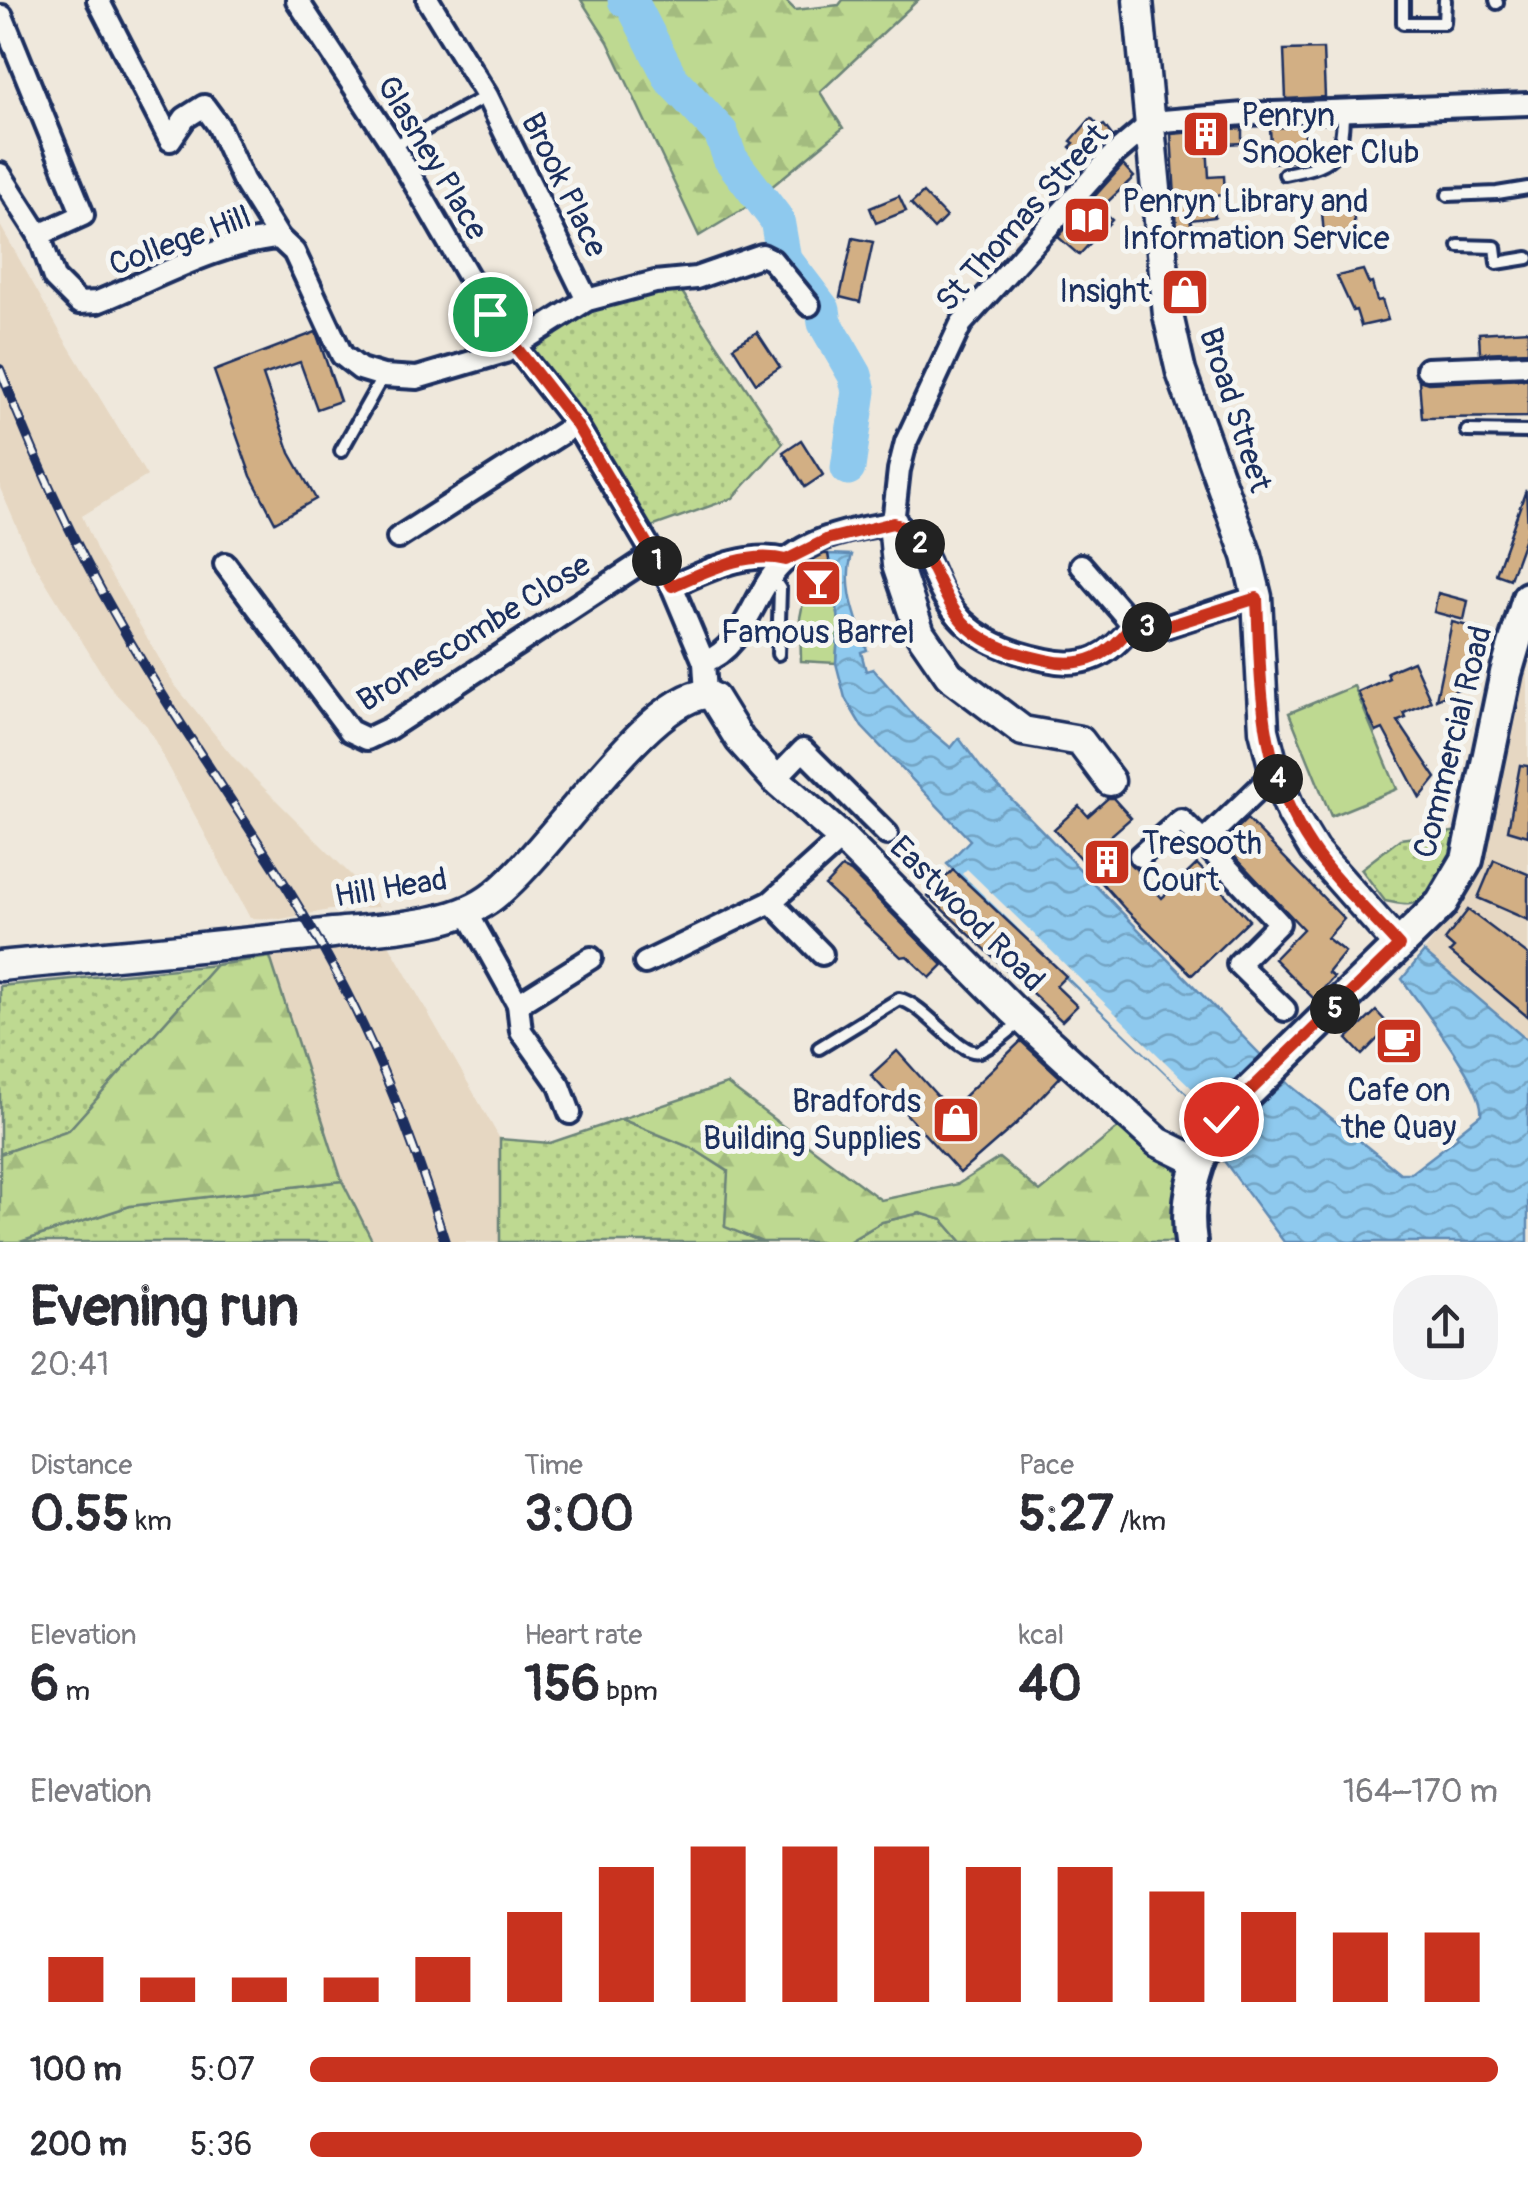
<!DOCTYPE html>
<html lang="en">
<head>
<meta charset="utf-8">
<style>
	:root { --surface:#fff; --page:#f2f2f3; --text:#2b2b33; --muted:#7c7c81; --accent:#c8321e }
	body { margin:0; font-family:Pangolin,sans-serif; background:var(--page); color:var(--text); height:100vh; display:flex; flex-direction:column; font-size:38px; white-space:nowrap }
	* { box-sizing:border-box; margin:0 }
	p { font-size:32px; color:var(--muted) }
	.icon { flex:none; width:55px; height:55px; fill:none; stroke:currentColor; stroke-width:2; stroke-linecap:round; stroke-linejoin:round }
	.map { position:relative; height:1242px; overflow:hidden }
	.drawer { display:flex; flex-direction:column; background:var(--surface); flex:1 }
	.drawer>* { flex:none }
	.pin { position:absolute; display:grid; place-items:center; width:85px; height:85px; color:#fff; margin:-42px; border:5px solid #fff; border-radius:50%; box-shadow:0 2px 10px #0007 }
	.km { position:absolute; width:50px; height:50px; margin:-25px; border-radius:50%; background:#222; color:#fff; font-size:28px; line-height:50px; text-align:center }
	.round { display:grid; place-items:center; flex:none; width:105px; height:105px; border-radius:40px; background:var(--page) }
	.summary { display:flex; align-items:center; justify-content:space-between; height:170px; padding:0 30px }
	h1 { font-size:55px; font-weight:700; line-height:75px }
	.metrics { display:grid; grid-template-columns:repeat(3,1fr); gap:15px; height:170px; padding:10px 30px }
	.metrics div { display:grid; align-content:center }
	.metrics b { font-size:50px; font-weight:700 }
	.metrics small { font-size:28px; font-weight:400 }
	.metrics p { font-size:28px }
	.chart { height:280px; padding:20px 30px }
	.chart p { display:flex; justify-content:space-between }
	.chart svg { width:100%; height:180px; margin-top:10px; stroke:var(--accent); stroke-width:6 }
	ul { padding:0 30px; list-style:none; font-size:32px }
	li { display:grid; grid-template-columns:160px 120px 1fr; align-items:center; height:75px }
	li i { height:25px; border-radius:12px; background:var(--accent) }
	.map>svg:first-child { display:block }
	.built { fill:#e6d7c2 }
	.grass { fill:url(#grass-dots); stroke:#6c8478; stroke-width:2.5 }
	.forest { fill:url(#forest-firs); stroke:#6c8478; stroke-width:2.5 }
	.garden { fill:#bed991; stroke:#6c8478; stroke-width:2.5 }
	.water { fill:url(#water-waves); stroke:#608bb4; stroke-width:2.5 }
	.pier { fill:#efe8dc }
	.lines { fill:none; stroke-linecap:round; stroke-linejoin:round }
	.river { stroke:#8ec9ee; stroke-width:35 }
	.building { fill:#d2af84; stroke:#1b2f5e; stroke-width:2.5 }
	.service-casing { stroke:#1b2f5e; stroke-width:18 }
	.minor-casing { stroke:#1b2f5e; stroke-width:28 }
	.tertiary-casing { stroke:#1b2f5e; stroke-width:35 }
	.secondary-casing { stroke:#1b2f5e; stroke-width:38 }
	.service { stroke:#f6f6f2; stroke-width:10 }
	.minor { stroke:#f6f6f2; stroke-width:20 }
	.tertiary { stroke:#f6f6f2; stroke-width:28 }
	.secondary { stroke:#f6f6f2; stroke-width:30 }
	.rail-casing { stroke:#1b2f5e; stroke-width:10 }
	.rail { stroke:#f6f6f2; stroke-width:6; stroke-dasharray:19; stroke-linecap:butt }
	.route-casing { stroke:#fff; stroke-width:20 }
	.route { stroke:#c8321e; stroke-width:12 }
	.labels { text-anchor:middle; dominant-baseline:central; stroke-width:10; stroke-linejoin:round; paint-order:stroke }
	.poi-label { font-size:32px; fill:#1b2f5e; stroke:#f6f6f2; text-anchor:start }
	.street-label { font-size:32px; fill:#1b2f5e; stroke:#f6f6f2 }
</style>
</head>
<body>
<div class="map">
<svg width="1528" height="1242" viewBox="0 0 1528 1242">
	<defs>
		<pattern id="grass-dots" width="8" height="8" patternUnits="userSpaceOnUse" patternTransform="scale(2.5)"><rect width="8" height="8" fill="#bed991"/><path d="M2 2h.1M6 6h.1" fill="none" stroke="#a3bb7f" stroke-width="1.8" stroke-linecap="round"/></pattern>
		<pattern id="forest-firs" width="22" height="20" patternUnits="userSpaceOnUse" patternTransform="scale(2.5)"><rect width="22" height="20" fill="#bed991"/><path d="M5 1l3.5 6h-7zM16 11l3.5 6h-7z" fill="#a3bb7f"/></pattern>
		<pattern id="water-waves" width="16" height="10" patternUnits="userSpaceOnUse" patternTransform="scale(2.5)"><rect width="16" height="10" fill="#8ec9ee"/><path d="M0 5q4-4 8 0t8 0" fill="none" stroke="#73a4c4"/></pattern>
	</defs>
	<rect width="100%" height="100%" fill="#efe8dc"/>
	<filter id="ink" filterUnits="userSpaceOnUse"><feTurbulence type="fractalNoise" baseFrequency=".01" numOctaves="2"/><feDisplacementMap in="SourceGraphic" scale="20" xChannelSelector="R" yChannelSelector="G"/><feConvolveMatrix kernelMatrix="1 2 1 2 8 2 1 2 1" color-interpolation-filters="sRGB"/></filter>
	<g filter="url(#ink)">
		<g class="built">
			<polygon points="0,225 63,337 147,476 82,516 98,553 174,684 233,757 366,890 379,907 330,910 281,919 250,918 147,726 112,690 29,555 0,488"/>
			<polygon points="1528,646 1528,1041 1424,952 1463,897 1482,856"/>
			<polygon points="387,941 500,1139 500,1242 373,1242 342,1181 270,957"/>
		</g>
		<g class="grass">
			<polygon points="674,280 783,443 733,498 640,531 515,347 587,300"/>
			<path d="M1460,831C1451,854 1438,900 1410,904C1403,905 1392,902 1385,901L1361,869L1400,839Z"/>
			<polygon points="216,965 69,1130 0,1154 0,986"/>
			<polygon points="621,1119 692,1148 729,1172 725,1226 762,1242 500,1242 500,1139 550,1143"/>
			<polygon points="342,1181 373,1242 20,1242 130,1206"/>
			<polygon points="920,1213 943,1220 962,1242 849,1242 882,1222"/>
		</g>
		<g class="forest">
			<polygon points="581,0 785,0 795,10 839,5 843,0 918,0 820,92 843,128 747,207 699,236 608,42"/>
			<polygon points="270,957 342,1181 130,1206 20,1242 0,1242 0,1154 69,1130 216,965"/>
			<polygon points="727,1084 881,1200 958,1184 999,1158 1040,1192 1118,1128 1183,1175 1179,1242 962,1242 943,1220 920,1213 882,1222 848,1242 762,1242 725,1227 728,1171 692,1148 621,1119"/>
		</g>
		<g class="garden">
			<polygon points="836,602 839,620 836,663 801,661 800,618 803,603"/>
			<polygon points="1354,686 1397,789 1331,816 1289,713"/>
		</g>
		<path class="water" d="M828,554L852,555C842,587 857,619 867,650L861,652L866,671L873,669L918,720L951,748L959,738L981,768L1291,1086L1400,1173H1411L1458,1137L1456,1134L1481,1114C1486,1088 1419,1004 1402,979L1424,952L1528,1041V1242H1284L1224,1161L1236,1140L947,864L970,840L862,727L845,698L836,663L839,620Z"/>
		<polygon class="pier" points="967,869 1035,935 1202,1098 1197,1103 962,874"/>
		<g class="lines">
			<polyline class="river" points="625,0 632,3 671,79 721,133 730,158 777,220 784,259 823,310 825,323 855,375 859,391 848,468"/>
		</g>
		<g class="building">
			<polygon points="1323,49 1325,97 1286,99 1284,50"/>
			<polygon points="1091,118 1100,127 1104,125 1113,137 1087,163 1070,147 1074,143 1071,141"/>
			<polygon points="1304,126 1307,160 1272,163 1270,128"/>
			<polygon points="1242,128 1242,143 1207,145 1209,177 1224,176 1225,195 1211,196 1215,217 1190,220 1192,226 1177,229 1171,134"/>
			<polygon points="1123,165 1134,177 1100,209 1112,220 1079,255 1058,237"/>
			<polygon points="923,193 946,217 934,229 911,204"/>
			<polygon points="899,196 906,211 876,223 870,208"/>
			<polygon points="1353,209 1355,232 1324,235 1322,212"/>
			<polygon points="853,238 873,242 860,302 840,297"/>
			<polygon points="1363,270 1369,284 1372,283 1377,301 1382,300 1388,320 1361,326 1356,310 1353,311 1337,276"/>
			<polygon points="1528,330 1528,351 1480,353 1479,333"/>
			<polygon points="316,332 340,401 317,409 300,362 263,375 290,453 316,499 275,522 251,476 214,371"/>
			<polygon points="757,332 780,367 756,383 733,347"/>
			<polygon points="1528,379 1528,417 1422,418 1419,380 1428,383"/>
			<polygon points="801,440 823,475 805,487 783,452"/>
			<polygon points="1526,490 1528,529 1510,579 1496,574"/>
			<polygon points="824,554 828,554 836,602 803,603 801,566"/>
			<polygon points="1438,593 1468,601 1464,620 1434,612"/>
			<polygon points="1452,622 1480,629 1469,684 1436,699"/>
			<polygon points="1413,661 1431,701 1404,713 1406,718 1398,721 1436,778 1420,798 1383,729 1376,732 1358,692 1389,678 1387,672"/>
			<polygon points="1520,765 1528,766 1528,836 1508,830"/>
			<polygon points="1108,798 1113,798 1131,818 1108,838 1162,898 1197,864 1249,920 1192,975 1125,909 1054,829 1079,806 1088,816"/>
			<polygon points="1247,819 1344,919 1327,938 1345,952 1328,973 1334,977 1314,999 1274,959 1303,929 1222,843"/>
			<polygon points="1494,860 1528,874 1528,920 1478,898"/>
			<polygon points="842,868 851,872 943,965 930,978 907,956 901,957 825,886"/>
			<polygon points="953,870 1066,976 1056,986 1077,1006 1062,1021 928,896"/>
			<polygon points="1468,910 1528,955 1528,1017 1450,952 1454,948 1445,940"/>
			<polygon points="1376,1011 1390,1026 1362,1055 1347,1039"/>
			<polygon points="1021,1041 1060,1077 1016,1124 960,1173 871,1075 897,1051 950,1110"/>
		</g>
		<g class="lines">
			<g class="service-casing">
				<g id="service">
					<polyline points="1403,0 1403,23 1444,23 1445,0"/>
					<polyline points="1496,0 1497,3"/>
					<polyline points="394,146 487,96"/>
					<path d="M1285,174C1331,165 1343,160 1343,111"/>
					<polyline points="1448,195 1497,193 1528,188"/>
					<polyline points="1459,246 1495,247 1497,263 1528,258"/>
					<polyline points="1467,431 1528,432"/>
					<polyline points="341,451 383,376"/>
					<polyline points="772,577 780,589 778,654"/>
					<path d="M819,1048L899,999C925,1004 960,1057 979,1051C993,1047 1008,1031 1020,1023"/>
				</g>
			</g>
			<g class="minor-casing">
				<g id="minor">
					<polyline points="98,0 170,140 185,118 204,106 218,125 243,180 279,238"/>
					<polyline points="297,0 393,146 490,314 576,424 672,586 704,662 706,694"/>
					<polyline points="428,0 487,96 587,300"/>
					<polyline points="2,16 83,215 39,235"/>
					<path d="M0,174L39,235L54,278L79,303L97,302C153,280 219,242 279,238L294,252L342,355L360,369L383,376L417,378L505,352L587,300L655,282L696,278L762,255L772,260L809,305"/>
					<polyline points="1427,369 1528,365"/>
					<polyline points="893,523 899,470 906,442 961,324 1112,156 1152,122 1244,114 1528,104"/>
					<path d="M893,523C925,535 928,570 944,597C967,636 1004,651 1046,660C1085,669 1110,656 1133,625"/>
					<polyline points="398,538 576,424"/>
					<polyline points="225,564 350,731 367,739 388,729 653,555"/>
					<polyline points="1081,565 1133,625"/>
					<path d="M672,586C707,571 747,550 786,560"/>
					<polyline points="1133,625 1162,628 1257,597"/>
					<path d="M704,662C745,648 753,592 782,564C809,537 857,528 893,523"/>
					<polyline points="1275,773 1203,842 1279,923 1238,964 1285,1010"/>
					<polyline points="775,779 803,750 887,834"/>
					<polyline points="1140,856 1181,820 1203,842"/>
					<polyline points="771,902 822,954"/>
					<polyline points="467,912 518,1004 591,958"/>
					<polyline points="645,963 771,902 842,838"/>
					<polyline points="518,1004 521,1031 560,1086 570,1113"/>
				</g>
			</g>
			<g class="tertiary-casing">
				<g id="tertiary">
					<polyline points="1138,0 1168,315 1181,372 1247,556 1257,597 1264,730 1275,773 1292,814 1314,850 1399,946"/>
					<polyline points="893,523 897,565 920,633 949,675 1023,731 1080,741 1110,781"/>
					<path d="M0,966C111,955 222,946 333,933C380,928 449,927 488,900C546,860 644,699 706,694L714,698L740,740L775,779L842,838L1013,1010L1158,1142L1199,1162"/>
				</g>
			</g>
			<g class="secondary-casing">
				<path id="secondary" d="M1191,1242C1184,1199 1197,1155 1221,1119L1441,904L1467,860L1506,673L1528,598"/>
			</g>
			<use href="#service" class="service"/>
			<use href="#minor" class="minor"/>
			<use href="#tertiary" class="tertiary"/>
			<use href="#secondary" class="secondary"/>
			<g class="rail-casing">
				<path id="rail" d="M0,369C34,457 72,541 119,622C183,736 264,841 327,956C378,1047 414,1143 445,1242"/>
			</g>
			<use href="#rail" class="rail"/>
		</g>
	</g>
	<g class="lines" filter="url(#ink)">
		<g class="route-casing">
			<path id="route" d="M490,314L576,424L672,586C707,571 747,550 786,560L828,539L893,523C931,537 937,599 968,627C990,647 1019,654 1046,660C1085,669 1110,655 1132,625L1162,628L1257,598C1261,688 1259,770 1312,848C1336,883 1371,914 1399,946L1221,1119"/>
		</g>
		<use href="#route" class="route"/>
	</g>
	<defs>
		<g id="building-square" transform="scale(2.5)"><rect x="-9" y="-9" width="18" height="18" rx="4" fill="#c8321e" stroke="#f6f6f2"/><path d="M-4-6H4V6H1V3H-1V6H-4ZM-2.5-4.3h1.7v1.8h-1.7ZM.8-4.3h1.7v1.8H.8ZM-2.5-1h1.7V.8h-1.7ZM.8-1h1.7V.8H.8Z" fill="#fff"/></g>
		<g id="library-square" transform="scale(2.5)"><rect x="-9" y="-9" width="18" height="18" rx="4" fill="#c8321e" stroke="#f6f6f2"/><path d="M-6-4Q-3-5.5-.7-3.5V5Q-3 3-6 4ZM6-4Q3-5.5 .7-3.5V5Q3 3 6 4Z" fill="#fff"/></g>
		<g id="shop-square" transform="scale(2.5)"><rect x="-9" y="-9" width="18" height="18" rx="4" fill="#c8321e" stroke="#f6f6f2"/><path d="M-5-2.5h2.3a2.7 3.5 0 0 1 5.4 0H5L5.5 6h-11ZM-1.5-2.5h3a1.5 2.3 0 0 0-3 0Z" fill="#fff"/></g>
		<g id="bar-square" transform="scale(2.5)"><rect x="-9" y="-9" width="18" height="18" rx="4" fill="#c8321e" stroke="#f6f6f2"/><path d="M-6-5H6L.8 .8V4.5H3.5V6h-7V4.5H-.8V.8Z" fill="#fff"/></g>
		<g id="cafe-square" transform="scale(2.5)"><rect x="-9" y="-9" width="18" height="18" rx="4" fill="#c8321e" stroke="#f6f6f2"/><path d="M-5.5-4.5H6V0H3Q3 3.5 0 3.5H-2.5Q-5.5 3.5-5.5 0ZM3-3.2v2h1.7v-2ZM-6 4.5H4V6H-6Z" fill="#fff"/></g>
	</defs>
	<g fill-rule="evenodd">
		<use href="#building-square" x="1206" y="134"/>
		<use href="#library-square" x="1087" y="220"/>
		<use href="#shop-square" x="1185" y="292"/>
		<use href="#bar-square" x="818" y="583"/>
		<use href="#building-square" x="1107" y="862"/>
		<use href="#cafe-square" x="1399" y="1041"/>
		<use href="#shop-square" x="956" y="1120"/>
	</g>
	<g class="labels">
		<g class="poi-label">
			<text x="1241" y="116">Penryn<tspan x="1241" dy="37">Snooker Club</tspan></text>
			<text x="1122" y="202">Penryn Library and<tspan x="1122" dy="37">Information Service</tspan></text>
			<text x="1150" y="292" text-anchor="end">Insight</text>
			<text x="818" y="633" text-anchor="middle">Famous Barrel</text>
			<text x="1142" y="844">Tresooth<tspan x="1142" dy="37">Court</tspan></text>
			<text x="1399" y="1091" text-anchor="middle">Cafe on<tspan x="1399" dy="37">the Quay</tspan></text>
			<text x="921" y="1102" text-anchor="end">Bradfords<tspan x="921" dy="37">Building Supplies</tspan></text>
		</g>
		<g class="street-label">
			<text transform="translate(432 158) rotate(59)">Glasney Place</text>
			<text transform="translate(564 185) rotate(64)">Brook Place</text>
			<text transform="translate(1022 218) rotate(-48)">St Thomas Street</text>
			<text transform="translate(180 241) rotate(-20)">College Hill</text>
			<text transform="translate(1235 410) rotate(72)">Broad Street</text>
			<text transform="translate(474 633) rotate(-32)">Bronescombe Close</text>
			<text transform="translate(1453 742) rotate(-76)">Commercial Road</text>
			<text transform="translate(391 888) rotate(-9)">Hill Head</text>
			<text transform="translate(967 914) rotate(45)">Eastwood Road</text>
		</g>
	</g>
</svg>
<div class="pin" style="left:490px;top:314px;background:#1e9e55"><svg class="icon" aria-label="arrive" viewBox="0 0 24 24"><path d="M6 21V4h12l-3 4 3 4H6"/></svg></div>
<div class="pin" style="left:1221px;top:1119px;background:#d93025"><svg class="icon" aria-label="check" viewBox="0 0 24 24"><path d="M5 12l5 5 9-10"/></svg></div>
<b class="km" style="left:657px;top:561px">1</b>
<b class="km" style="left:920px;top:544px">2</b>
<b class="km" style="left:1147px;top:627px">3</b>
<b class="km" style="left:1278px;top:779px">4</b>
<b class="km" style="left:1335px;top:1009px">5</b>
</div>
<section class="drawer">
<div class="summary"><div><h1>Evening run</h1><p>20:41</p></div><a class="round"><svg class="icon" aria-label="share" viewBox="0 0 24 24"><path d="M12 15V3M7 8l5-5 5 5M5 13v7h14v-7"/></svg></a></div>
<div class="metrics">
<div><p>Distance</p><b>0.55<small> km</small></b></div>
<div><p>Time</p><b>3:00</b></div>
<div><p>Pace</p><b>5:27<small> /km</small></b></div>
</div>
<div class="metrics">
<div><p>Elevation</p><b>6<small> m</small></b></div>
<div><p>Heart rate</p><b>156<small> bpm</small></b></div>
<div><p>kcal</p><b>40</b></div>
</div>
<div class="chart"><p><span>Elevation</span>164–170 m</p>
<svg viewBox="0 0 160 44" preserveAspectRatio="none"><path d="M5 44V33M15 44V38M25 44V38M35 44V38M45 44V33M55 44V22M65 44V11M75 44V6M85 44V6M95 44V6M105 44V11M115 44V11M125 44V17M135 44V22M145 44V27M155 44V27"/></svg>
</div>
<ul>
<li><b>100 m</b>5:07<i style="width:100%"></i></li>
<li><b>200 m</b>5:36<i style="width:70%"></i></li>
</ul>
</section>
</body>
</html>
